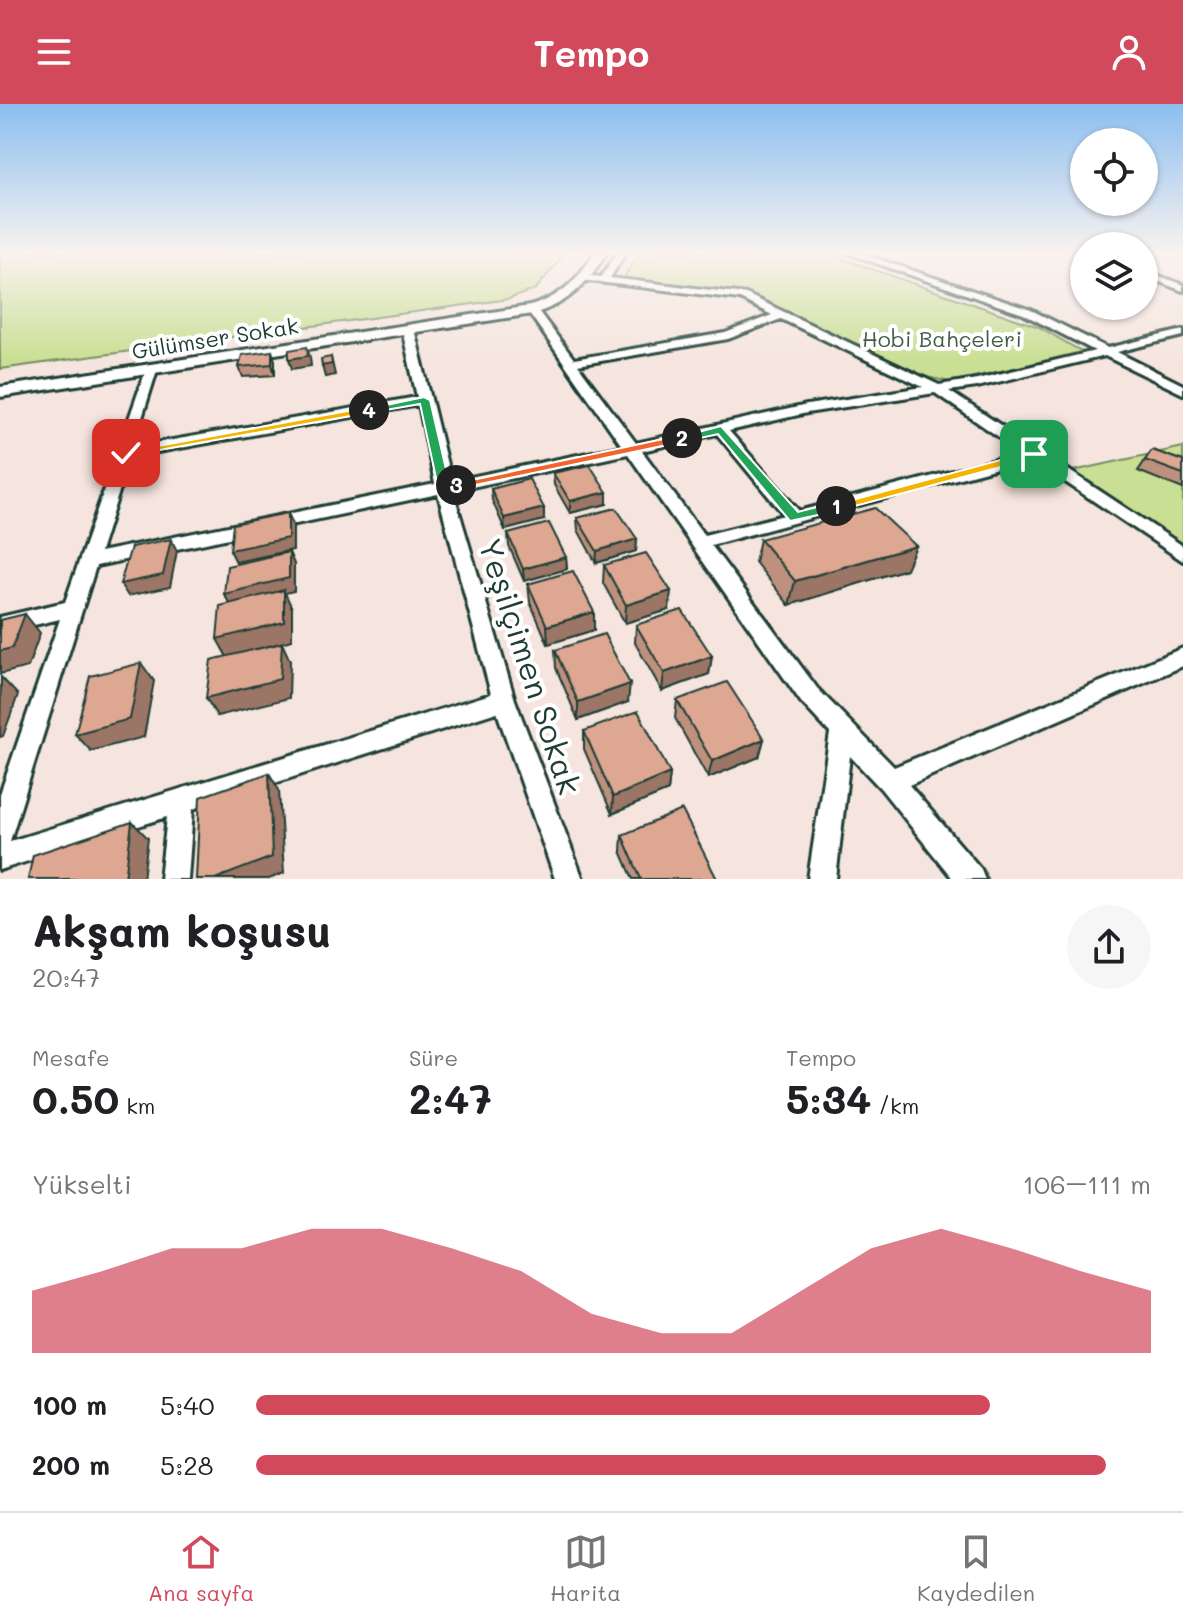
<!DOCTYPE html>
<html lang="tr">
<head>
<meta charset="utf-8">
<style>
	:root { --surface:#fff; --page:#f6f6f6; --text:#202124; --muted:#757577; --line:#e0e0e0; --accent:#d1495b }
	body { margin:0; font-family:Mali,sans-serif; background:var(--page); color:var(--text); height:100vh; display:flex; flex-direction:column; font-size:30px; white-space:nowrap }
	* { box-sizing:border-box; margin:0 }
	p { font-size:26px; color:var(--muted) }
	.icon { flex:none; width:44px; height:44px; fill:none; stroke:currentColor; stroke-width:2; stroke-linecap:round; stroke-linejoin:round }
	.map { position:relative; height:775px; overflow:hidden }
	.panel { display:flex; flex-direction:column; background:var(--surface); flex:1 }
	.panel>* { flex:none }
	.tools { position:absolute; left:1070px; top:24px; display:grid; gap:16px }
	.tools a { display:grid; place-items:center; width:88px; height:88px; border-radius:50%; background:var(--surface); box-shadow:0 2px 6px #0004; font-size:40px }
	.pin { position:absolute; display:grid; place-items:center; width:68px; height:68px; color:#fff; margin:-34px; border-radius:16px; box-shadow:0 4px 12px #0006 }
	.km { position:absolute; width:40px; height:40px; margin:-20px; border-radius:50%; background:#222; color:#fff; font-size:22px; line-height:40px; text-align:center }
	.round { display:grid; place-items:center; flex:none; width:84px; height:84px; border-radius:42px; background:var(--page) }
	.headline { display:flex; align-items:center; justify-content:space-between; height:136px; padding:0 32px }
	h1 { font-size:44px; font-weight:700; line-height:60px }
	.figures { display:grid; grid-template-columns:repeat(3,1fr); gap:12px; height:136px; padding:8px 32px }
	.figures div { display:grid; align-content:center }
	.figures b { font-size:40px; font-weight:700 }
	.figures small { font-size:22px; font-weight:400 }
	.figures p { font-size:22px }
	.chart { height:224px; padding:16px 32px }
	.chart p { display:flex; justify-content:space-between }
	.chart svg { width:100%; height:144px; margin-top:8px; fill:var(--accent); opacity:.7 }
	ul { padding:0 32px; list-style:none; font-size:26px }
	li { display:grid; grid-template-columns:128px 96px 1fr; align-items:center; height:60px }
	li i { height:20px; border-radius:10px; background:var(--accent) }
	header { display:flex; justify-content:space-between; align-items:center; height:104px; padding:0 32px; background:var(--accent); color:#fff; font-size:36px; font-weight:700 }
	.tab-bar { display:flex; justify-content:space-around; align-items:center; height:112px; border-top:2px solid var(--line); background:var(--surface); font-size:22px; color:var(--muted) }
	.tab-bar a { display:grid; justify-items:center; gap:4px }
	.tab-bar .selected { color:var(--accent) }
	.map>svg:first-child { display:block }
	.green { fill:#c9df94; stroke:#748e64; stroke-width:2 }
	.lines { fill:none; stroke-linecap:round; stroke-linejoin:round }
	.minor-casing { stroke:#1f3d34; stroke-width:6 }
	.tertiary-casing { stroke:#1f3d34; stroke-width:6 }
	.minor { fill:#fff; fill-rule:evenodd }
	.tertiary { fill:#fff; fill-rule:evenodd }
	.wall { fill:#be907e; stroke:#1f3d34; stroke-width:2 }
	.shaded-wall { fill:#9b7566; stroke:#1f3d34; stroke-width:2 }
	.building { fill:#dda792; stroke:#1f3d34; stroke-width:2 }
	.split-1 { fill:#f5b400; stroke:#fff; stroke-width:2 }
	.split-2 { fill:#22a559; stroke:#fff; stroke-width:2 }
	.split-3 { fill:#f0652b; stroke:#fff; stroke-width:2 }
	.split-4 { fill:#22a559; stroke:#fff; stroke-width:2 }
	.split-5 { fill:#f5b400; stroke:#fff; stroke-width:2 }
	.labels { text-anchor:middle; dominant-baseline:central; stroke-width:8; stroke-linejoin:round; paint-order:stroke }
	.far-street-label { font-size:22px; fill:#1f3d34; stroke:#fff }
	.far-park-label { font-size:22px; fill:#415d47; stroke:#fff }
	.near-street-label { font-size:32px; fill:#1f3d34; stroke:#fff }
</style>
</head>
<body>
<header><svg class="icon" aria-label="menu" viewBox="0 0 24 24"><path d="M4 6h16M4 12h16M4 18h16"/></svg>Tempo<svg class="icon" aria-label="person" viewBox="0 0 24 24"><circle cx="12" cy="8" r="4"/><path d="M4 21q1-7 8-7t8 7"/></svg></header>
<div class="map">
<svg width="1183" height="775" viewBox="0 0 1183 775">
	<rect width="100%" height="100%" fill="#f5e5de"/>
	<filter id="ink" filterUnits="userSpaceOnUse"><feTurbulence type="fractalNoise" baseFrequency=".0125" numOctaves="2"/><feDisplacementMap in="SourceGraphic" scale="16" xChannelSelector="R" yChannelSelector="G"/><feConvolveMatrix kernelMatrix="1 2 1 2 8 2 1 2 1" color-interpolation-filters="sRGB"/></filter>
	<g filter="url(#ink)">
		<g class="green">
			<polygon points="0,148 566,148 536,185 509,195 0,265"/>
			<polygon points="640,148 823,148 1039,223 1084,249 950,278 927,273 749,190 623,175"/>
			<polygon points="1183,343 1183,440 1073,367"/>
		</g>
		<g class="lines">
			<g class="minor-casing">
				<g id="minor">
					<path d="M618,148H626L610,174L746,190L939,281L977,275L1095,247L1023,210L844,148H857L1031,206L1108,244L1183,226V232L1117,248L1183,281V290L1105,252L977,283L949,287L1183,442V457L1031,355L711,441L817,584L894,663L1183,544V562L909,681L981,765L985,775H953L881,685L850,652L836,775H808L830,629L801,598L628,350L453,387L515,596L583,775H555L497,608L193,705L188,775H160L167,713L0,766V690L60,515L0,529V513L65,498L147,263L151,262L157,266L133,343L417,293L402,225L408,222L414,225L451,377L622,342L527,206L528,204H536L574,255L725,229L772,211L740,195L581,176L579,174L584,171L601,173ZM781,215L923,283L807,301L636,339L578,261L728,235ZM935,289L1022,349L799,407L729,327L807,309ZM419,301L435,380L100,448L130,353ZM717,330L784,411L704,431L642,347ZM438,390L491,590L10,737L96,462Z"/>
					<polygon points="1144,166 1183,181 1183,187 1144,172"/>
				</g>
			</g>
			<g class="tertiary-casing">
				<path id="tertiary" d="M595,148H607C587,180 569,200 532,210L0,293V283L530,202C562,193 578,175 595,148Z"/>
			</g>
			<use href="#minor" class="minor"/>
			<use href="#tertiary" class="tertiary"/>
		</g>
		<g class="wall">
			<polygon points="272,247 275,257 275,271 243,273 239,263"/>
			<polygon points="1152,346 1183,357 1183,385 1138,367"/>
			<polygon points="553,369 607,388 607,400 570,409 554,381"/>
			<polygon points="491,385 544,416 505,426 492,396"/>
			<polygon points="577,414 637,435 636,447 596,459 578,426"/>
			<polygon points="508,430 566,453 567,465 524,477 509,442"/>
			<polygon points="760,435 906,465 789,501 755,458"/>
			<polygon points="604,461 669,506 625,519 603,479"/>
			<polygon points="528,480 594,508 594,526 548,540 530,498"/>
			<polygon points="636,521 712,552 709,570 662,587 635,539"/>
			<polygon points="555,546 628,598 578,616 556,564"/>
			<polygon points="677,596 764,635 759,653 708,674 675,614"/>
			<polygon points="584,627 670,669 668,687 612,710 584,645"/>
			<polygon points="622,731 717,775 633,775 621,747"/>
		</g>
		<g class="shaded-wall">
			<polygon points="307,243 310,253 311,262 292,265 289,255"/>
			<polygon points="272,247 275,257 275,271 272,260"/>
			<polygon points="331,253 335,271 325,273 322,262"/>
			<polygon points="607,388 607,400 570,409 570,397"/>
			<polygon points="544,404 544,416 505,426 504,414"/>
			<polygon points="288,409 293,421 293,446 236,458 230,446"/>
			<polygon points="171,435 177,447 170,483 128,492 120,480"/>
			<polygon points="637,435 636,447 596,459 597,447"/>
			<polygon points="916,442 906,465 789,501 795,477"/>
			<polygon points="289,448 294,460 294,487 285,489 292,504 292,536 227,553 217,535 231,502 224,490"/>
			<polygon points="566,453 567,465 524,477 523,465"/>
			<polygon points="671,487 669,506 625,519 626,501"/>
			<polygon points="594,508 594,526 548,540 547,522"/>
			<polygon points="25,510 40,529 28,563 0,570 0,547"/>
			<polygon points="282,539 290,557 289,594 217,612 206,594"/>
			<polygon points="712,552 709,570 662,587 664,569"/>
			<polygon points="141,559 154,577 144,633 91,647 75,630"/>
			<polygon points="1,573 18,591 3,632 0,633"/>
			<polygon points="630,580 628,598 578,616 578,598"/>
			<polygon points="764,635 759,653 708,674 712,657"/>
			<polygon points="269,669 279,686 284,769 269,775 215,775"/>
			<polygon points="670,669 668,687 612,710 613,693"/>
			<polygon points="132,718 148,734 143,775 123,775"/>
		</g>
		<g class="building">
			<polygon points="307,243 308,252 289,255 289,246"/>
			<polygon points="272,247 272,260 239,263 242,251"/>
			<polygon points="331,253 332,260 322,262 321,255"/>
			<polygon points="1152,346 1183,357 1183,370 1145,356"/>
			<polygon points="590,361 607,388 570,397 553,369"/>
			<polygon points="529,375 544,404 504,414 491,385"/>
			<polygon points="616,404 637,435 597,447 577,414"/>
			<polygon points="875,404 916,442 795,477 760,435"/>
			<polygon points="288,409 288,434 230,446 233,420"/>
			<polygon points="549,419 566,453 523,465 508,430"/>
			<polygon points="171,435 163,471 120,480 131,443"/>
			<polygon points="289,448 289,474 224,490 227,462"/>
			<polygon points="646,449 671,487 626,501 604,461"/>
			<polygon points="573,467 594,508 547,522 528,480"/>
			<polygon points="284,486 284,518 217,535 220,502"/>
			<polygon points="682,506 712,552 664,569 636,521"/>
			<polygon points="25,510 12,544 0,547 0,516"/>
			<polygon points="604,530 630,580 578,598 555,546"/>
			<polygon points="282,539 280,575 206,594 211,556"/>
			<polygon points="141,559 130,615 75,630 90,572"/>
			<polygon points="727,578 764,635 712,657 677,596"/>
			<polygon points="638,607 670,669 613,693 584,627"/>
			<polygon points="269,669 272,753 215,775 196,775 200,693"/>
			<polygon points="682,706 717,775 641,775 622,731"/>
			<polygon points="132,718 125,775 28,775 33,751"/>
		</g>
	</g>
	<linearGradient id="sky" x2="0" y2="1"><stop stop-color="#8bbef0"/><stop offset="0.58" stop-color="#faf3f0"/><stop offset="1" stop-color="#faf3f0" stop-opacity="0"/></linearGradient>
	<rect width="1183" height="257" fill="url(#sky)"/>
	<polygon class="split-1" points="1034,347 1040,350 1038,353 836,407 830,402"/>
	<polygon class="split-2" points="721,322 798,408 836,398 841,399 841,406 790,417 718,330 682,338 676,334"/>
	<polygon class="split-3" points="682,331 688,334 686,337 456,385 449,381"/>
	<polygon class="split-4" points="424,293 430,296 449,378 460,378 460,384 444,387 438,383 420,300 369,309 363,306"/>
	<polygon class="split-5" points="369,303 373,308 126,352 120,349"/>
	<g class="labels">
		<g class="far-street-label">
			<text transform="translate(215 234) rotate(-9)">Gülümser Sokak</text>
		</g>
		<g class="far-park-label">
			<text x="942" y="234">Hobi Bahçeleri</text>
		</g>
		<g class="near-street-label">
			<text transform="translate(531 562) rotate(72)">Yeşilçimen Sokak</text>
		</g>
	</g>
</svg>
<div class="tools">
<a><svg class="icon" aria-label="locate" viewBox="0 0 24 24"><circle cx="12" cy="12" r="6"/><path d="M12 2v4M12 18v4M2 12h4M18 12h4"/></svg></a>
<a><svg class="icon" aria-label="layers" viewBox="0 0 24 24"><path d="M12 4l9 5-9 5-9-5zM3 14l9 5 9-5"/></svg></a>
</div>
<div class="pin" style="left:1034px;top:350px;background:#1e9e55"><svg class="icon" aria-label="arrive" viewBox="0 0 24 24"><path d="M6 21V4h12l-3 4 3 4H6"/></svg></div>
<div class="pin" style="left:126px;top:349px;background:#d93025"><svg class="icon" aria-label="check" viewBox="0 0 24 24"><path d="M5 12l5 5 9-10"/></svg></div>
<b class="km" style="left:836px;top:402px">1</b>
<b class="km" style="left:682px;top:334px">2</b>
<b class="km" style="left:456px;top:381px">3</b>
<b class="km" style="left:369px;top:306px">4</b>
</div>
<section class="panel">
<div class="headline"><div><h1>Akşam koşusu</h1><p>20:47</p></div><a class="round"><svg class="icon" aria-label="share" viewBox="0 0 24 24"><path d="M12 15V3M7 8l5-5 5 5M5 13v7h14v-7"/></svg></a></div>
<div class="figures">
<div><p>Mesafe</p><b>0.50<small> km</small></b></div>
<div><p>Süre</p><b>2:47</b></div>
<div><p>Tempo</p><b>5:34<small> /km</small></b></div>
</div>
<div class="chart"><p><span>Yükselti</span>106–111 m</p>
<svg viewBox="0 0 160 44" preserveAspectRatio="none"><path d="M0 44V25L10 19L20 12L30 12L40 6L50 6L60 12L70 19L80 32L90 38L100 38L110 25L120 12L130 6L140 12L150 19L160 25V44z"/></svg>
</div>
<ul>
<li><b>100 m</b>5:40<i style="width:82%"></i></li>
<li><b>200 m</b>5:28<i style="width:95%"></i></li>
</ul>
</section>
<nav class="tab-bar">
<a class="selected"><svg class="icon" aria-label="home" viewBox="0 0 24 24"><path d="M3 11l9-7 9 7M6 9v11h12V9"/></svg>Ana sayfa</a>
<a><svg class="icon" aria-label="map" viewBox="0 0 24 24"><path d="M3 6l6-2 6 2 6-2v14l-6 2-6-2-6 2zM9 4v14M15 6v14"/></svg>Harita</a>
<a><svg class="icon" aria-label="saved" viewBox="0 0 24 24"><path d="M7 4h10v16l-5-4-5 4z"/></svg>Kaydedilen</a>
</nav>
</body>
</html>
